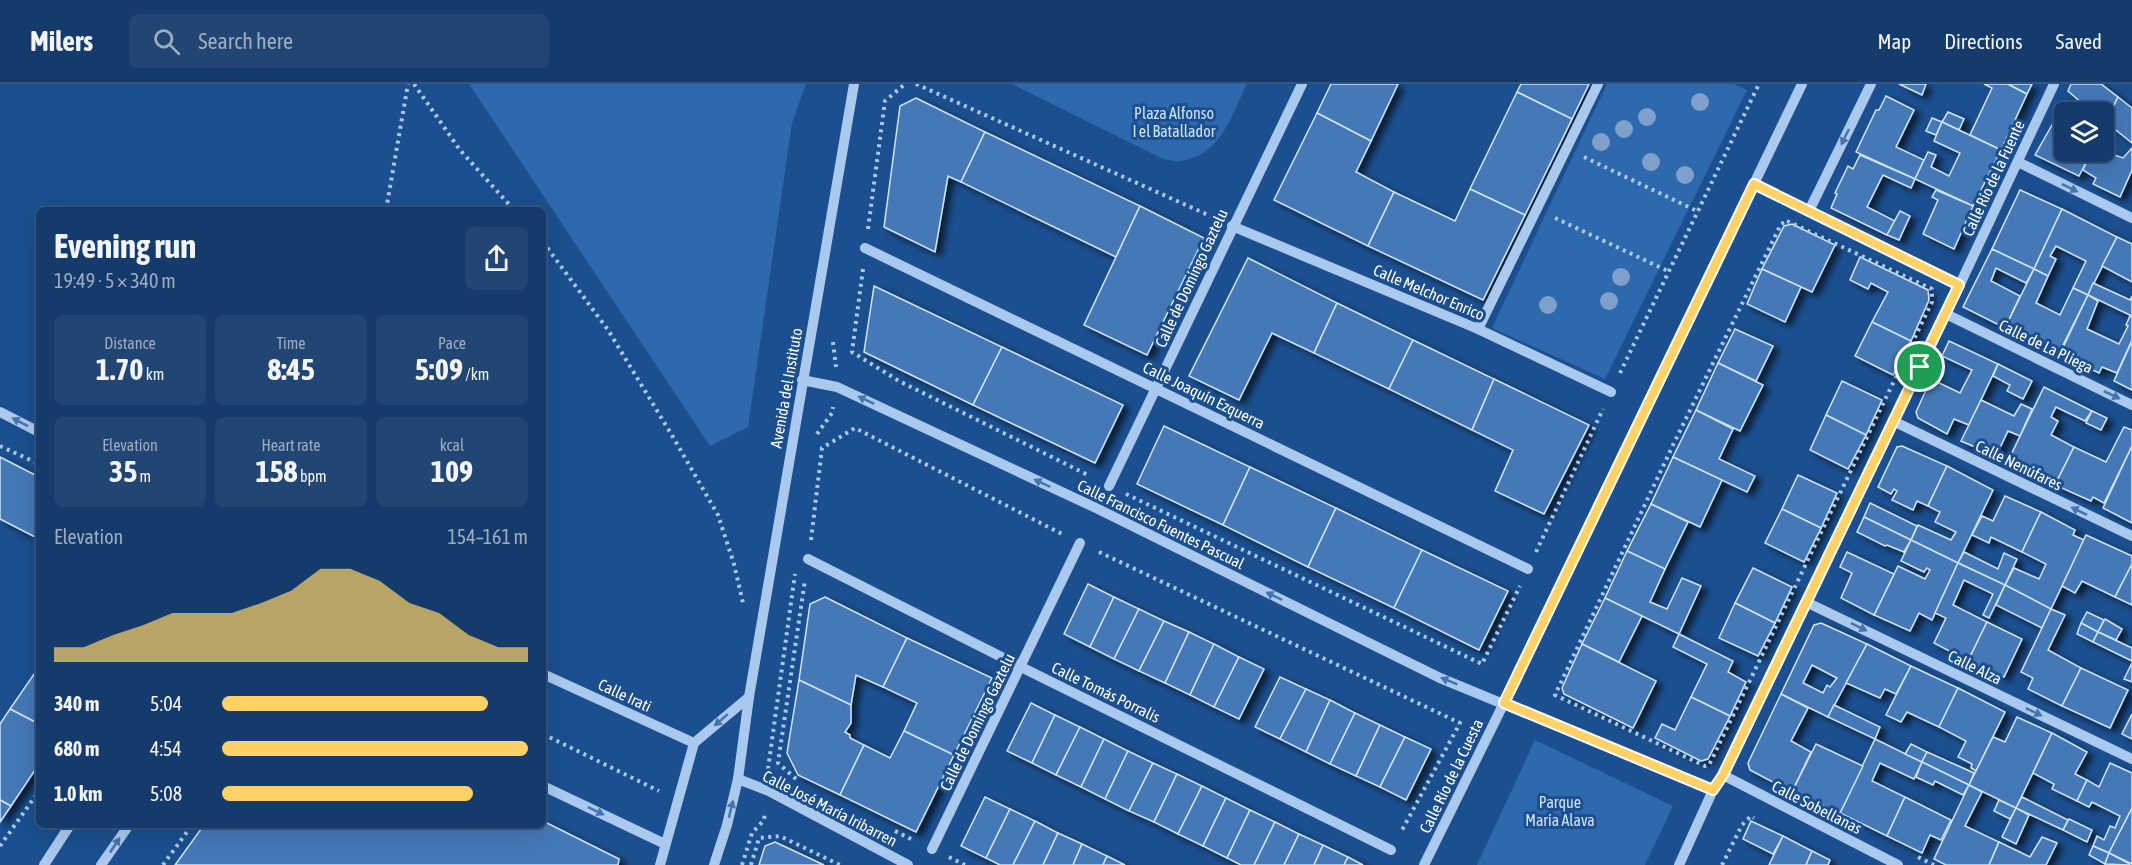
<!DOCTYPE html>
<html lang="en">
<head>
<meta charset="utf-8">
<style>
	:root { --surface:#143b6b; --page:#214673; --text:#f1f3f6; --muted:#9dadc1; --line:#33557e; --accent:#ffd166 }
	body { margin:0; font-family:"Asap Condensed",sans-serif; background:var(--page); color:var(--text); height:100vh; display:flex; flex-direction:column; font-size:22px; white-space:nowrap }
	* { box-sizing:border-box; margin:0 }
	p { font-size:20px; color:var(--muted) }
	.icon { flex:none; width:33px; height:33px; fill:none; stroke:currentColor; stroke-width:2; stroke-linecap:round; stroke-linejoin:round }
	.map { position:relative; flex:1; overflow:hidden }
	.sheet { position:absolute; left:36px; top:123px; width:510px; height:621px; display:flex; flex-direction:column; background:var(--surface); border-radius:9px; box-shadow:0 6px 24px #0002,0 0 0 2px var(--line) }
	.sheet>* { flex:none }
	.controls { position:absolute; left:2054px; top:18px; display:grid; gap:12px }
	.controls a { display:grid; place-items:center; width:60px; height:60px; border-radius:9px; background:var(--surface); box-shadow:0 6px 24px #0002,0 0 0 2px var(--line); font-size:30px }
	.pin { position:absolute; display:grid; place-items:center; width:51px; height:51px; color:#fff; margin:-26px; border:3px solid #fff; border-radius:50%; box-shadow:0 2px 6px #0007 }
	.round { display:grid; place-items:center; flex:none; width:63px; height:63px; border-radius:9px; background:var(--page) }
	.head { display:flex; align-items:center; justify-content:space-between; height:102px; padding:0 18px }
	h1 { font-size:33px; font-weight:700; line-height:45px }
	.figures { display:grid; grid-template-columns:repeat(3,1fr); gap:9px; height:102px; padding:6px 18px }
	.figures div { display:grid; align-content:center; border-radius:9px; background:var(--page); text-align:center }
	.figures b { font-size:30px; font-weight:700 }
	.figures small { font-size:16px; font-weight:400 }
	.figures p { font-size:16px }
	.chart { height:168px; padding:12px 18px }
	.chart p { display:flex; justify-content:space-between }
	.chart svg { width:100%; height:108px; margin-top:6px; fill:var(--accent); opacity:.7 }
	ul { padding:0 18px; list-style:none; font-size:20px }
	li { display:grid; grid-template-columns:96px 72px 1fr; align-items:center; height:45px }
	li i { height:15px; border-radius:8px; background:var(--accent) }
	header { display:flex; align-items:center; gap:36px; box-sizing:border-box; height:84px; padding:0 30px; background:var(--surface); border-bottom:2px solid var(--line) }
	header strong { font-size:28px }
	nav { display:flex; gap:33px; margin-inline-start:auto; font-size:21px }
	.search { width:420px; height:54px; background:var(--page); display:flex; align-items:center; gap:15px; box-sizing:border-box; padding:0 21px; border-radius:9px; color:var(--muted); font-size:22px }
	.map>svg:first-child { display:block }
	.green { fill:#2e69ad }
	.building { fill:#4478b7; stroke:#cfe3fa; stroke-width:1.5; fill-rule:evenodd; filter:url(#shadow) }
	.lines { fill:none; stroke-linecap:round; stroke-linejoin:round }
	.path { stroke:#a9c9ee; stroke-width:4; stroke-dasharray:3 4.5; stroke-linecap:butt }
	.minor { stroke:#a9c9ee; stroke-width:10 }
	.tree { fill:#7ea0ca }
	.oneway { fill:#4674ac }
	.route-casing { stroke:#fff; stroke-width:12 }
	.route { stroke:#ffd166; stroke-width:8 }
	.labels { text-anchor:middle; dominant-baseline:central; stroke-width:6; stroke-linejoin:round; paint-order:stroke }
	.park-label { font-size:16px; fill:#cfe3fa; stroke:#1b4f8f }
	.street-label { font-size:16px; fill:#fff; stroke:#1b4f8f }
</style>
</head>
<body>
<header>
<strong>Milers</strong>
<div class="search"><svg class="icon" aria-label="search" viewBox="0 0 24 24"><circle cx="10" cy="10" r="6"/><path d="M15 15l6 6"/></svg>Search here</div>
<nav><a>Map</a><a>Directions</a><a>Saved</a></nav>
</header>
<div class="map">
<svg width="2132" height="781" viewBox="0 0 2132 781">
	<defs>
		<filter id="shadow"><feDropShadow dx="6" dy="4" stdDeviation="3" flood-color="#0009"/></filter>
	</defs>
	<rect width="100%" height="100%" fill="#1b4f8f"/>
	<g class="green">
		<polygon points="469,0 806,0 792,39 748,343 710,362"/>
		<path d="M1012,0H1247C1232,30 1220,74 1179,77C1174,78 1166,75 1161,74Z"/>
		<polygon points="1607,0 1734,0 1747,6 1605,295 1492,244"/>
		<polygon points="1535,656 1673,722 1645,781 1477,781"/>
	</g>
	<g class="building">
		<polygon points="1331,0 1398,0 1371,57 1317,29"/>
		<polygon points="1521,0 1589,0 1572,35 1517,8"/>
		<polygon points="1899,0 1926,0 1922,11"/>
		<polygon points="1984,0 2008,0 2027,10 2001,66 1970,51 1992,4"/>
		<polygon points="2008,0 2032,0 2027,10"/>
		<polygon points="2071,0 2101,0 2118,13 2103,43 2103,28 2090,28 2091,27 2068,7"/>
		<polygon points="1517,8 1572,35 1525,131 1470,105"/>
		<polygon points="1886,12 1914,26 1896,63 1924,76 1915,95 1856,68 1876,26 1879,26"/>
		<polygon points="2118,13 2132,24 2132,59 2106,38"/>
		<polygon points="916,14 985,48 961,98 948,92 935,168 884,143 900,22"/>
		<polygon points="1948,28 1964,35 1959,46 1942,38"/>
		<polygon points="1317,29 1371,57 1356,88 1394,108 1368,162 1274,116"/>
		<polygon points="1932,34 1942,38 1936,51 1926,47"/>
		<polygon points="1942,38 2001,66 1973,122 1915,95 1928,68 1936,71 1931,83 1949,92 1960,69 1934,57"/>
		<polygon points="2052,41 2064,47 2064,68 2091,68 2079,92 2035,71"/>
		<polygon points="985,48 1140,122 1116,173 961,98"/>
		<polygon points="2132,64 2132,86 2120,113 2093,100 2096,94 2083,86 2091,68 2103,67 2123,74"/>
		<polygon points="1860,71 1915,95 1911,104 1883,91 1867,123 1895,137 1887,151 1831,124 1837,110 1835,109 1848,82 1853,85"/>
		<polygon points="1470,105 1525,131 1483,216 1368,162 1394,108 1455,137"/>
		<polygon points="1936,106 1973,122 1954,165 1923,150 1938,116 1932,113"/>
		<polygon points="2020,106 2062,125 2034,185 1992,165"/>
		<polygon points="1140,122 1204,154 1147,271 1084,241"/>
		<polygon points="2062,125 2117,153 2088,211 2073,204 2086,177 2056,162 2050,172 2056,175 2048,192 2034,185"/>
		<polygon points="1900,127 1910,132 1899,156 1887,151"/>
		<polygon points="1792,140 1835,161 1812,208 1762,185 1784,142"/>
		<polygon points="2117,153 2132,160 2132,198 2102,182"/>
		<polygon points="1992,165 2034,185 2026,199 1996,184 1991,197 2020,212 2005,244 1963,223"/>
		<polygon points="1860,173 1928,206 1929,216 1911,257 1872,238 1888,208 1871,199 1868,205 1850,196"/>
		<polygon points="1248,174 1337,219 1314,269 1272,249 1239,316 1189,292"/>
		<polygon points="1762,185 1801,203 1785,238 1747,220"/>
		<polygon points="2034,185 2048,192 2036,219 2060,231 2073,204 2088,211 2060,267 2048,261 2047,264 2005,244"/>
		<polygon points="2093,199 2130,216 2132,212 2132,232 2088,211"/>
		<polygon points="874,202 1002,263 973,321 864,268"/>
		<polygon points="2088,211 2098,217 2087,245 2119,260 2128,242 2126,241 2130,232 2132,233 2132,256 2117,289 2102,283 2099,289 2060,270"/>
		<polygon points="1337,219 1413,256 1389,305 1314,269"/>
		<polygon points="1872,238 1911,257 1893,291 1855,272"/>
		<polygon points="1735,245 1773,262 1756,297 1718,279"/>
		<polygon points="1413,256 1494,295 1472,346 1389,305"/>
		<polygon points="1949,257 1998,280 1969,341 1954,335 1947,350 1918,334 1916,328 1931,295 1960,309 1972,286 1942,272"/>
		<polygon points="2132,257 2132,306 2114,297"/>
		<polygon points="1002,263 1123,321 1095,379 973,321"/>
		<polygon points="1718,279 1763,301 1740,347 1696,326"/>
		<polygon points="1998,280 2032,297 2023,315 2007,307 2010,301 1993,292"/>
		<polygon points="1494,295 1589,341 1544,430 1495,407 1513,366 1472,346"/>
		<polygon points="1842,297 1882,316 1866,351 1826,331"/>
		<polygon points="2044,303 2092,327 2085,337 2056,323 2051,333 2058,337 2051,351 2074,363 2055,401 2008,377"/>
		<polygon points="1981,316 2014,332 2021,320 2032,325 2020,352 2008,347 1996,372 1961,357"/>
		<polygon points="1696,326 1733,345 1719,375 1755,392 1747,408 1673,373"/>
		<polygon points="2092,327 2107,334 2101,346 2086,339"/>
		<polygon points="1826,331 1866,351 1848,385 1810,366"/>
		<polygon points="1164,342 1250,383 1223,441 1137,400"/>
		<polygon points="2124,343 2132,346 2132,362 2104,419 2093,413 2091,417 2055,401 2074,363 2106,378"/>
		<polygon points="1902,362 1947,382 1928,422 1917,417 1913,426 1892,416 1897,407 1894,405 1891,410 1878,403 1897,363"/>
		<polygon points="2132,362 2132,439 2103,424"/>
		<polygon points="0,373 39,393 39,455 0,435"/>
		<polygon points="1673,373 1722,396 1700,443 1651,420"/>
		<polygon points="1947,382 1993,406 1958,479 1911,456 1918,441 1951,456 1956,448 1935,438 1940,428 1928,422"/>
		<polygon points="1250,383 1336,424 1308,483 1223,441"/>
		<polygon points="1798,391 1837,409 1821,444 1782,425"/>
		<polygon points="2005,412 2041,428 2022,468 1991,453 1989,459 1972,451 1982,432 1993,437"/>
		<polygon points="1870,419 1917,442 1911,456 1864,433"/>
		<polygon points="1651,420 1688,438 1665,485 1627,467"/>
		<polygon points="1336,424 1422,466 1394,524 1308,483"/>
		<polygon points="1782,425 1821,444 1804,478 1765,459"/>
		<polygon points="2041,428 2075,446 2073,451 2084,456 2051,525 2005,501 2014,484 2039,495 2046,480 2022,468"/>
		<polygon points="1864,433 1911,456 1904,468 1887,461 1885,462 1857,448"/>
		<polygon points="2086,451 2132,472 2132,480 2115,513 2082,497 2075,509 2062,502"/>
		<polygon points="1911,456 1958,479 1932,536 1919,529 1910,547 1874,531 1898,482 1925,495 1930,486 1927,484 1924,488 1901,477"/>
		<polygon points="1422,466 1508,507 1479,566 1394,524"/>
		<polygon points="1627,467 1665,485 1650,518 1667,525 1682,494 1701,502 1679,550 1605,514"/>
		<polygon points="1847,468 1894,490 1874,531 1841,514 1852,489 1840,483"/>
		<polygon points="1964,468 1998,485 2004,469 2017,475 2005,501 1958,479"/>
		<polygon points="1958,479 2005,501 1989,534 1983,531 1993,510 1964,496 1953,521 1987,538 1968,577 1934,559 1946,534 1935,529"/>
		<polygon points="2132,480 2132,521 2115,513"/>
		<polygon points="1753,484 1792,503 1775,539 1735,519"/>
		<polygon points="1088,500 1114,513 1090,563 1064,550"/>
		<polygon points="2005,501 2051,525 2042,544 1996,521"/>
		<polygon points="825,513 907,554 883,603 856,591 851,621 799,596 810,520"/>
		<polygon points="1114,513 1139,525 1114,575 1090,563"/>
		<polygon points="1605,514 1642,532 1619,578 1582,560"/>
		<polygon points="1735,519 1775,539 1758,572 1719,554"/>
		<polygon points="1139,525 1164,537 1139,587 1114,575"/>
		<polygon points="2051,525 2065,531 2048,566 2081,584 2062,622 2028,605 2033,594 2021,588"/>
		<polygon points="2087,528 2104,536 2098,548 2081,539"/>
		<polygon points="2105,535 2122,545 2116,556 2098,548"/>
		<polygon points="1164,537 1189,548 1165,599 1139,587"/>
		<polygon points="1987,538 2022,555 2004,593 1968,577"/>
		<path d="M1821,539L1867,560L1828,633L1781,610L1814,541ZM1812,581L1837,594L1830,603L1827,601L1823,609L1803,599Z"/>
		<polygon points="2081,539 2098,548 2093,558 2077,550"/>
		<polygon points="1189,548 1214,560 1190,611 1165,599"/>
		<polygon points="2098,548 2132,564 2132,577 2093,558"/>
		<polygon points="1679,550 1733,577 1728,588 1746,598 1730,632 1691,613 1707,580 1673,563"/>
		<polygon points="907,554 992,594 954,671 904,647 917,619 883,603"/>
		<polygon points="1214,560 1239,573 1214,623 1190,611"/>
		<polygon points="1582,560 1656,597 1633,644 1564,610 1562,604"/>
		<polygon points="1867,560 1911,582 1896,610 1885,605 1880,614 1846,599"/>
		<polygon points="1239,573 1264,585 1239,635 1214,623"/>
		<polygon points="2132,579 2132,598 2124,595"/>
		<polygon points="1911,582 1958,604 1939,643 1907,628 1901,638 1886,631"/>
		<polygon points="39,583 39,640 10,625"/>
		<polygon points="2081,584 2128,606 2110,644 2062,622"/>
		<polygon points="1280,593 1306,605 1280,655 1255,643"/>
		<polygon points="799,596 851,621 851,639 845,648 850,651 850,654 864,661 840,711 798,691 787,669"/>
		<polygon points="1958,604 2005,628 1976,687 1971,684 1972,680 1958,673 1966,657 1939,643"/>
		<polygon points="1306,605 1330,616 1306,668 1280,655"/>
		<polygon points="1781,610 1808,624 1791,657 1811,668 1792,708 1750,686 1748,679"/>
		<polygon points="1691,613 1730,632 1708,675 1701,677 1655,654 1662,640 1675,646"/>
		<polygon points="1330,616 1355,629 1330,680 1306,668"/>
		<polygon points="1031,619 1055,631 1032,679 1007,667"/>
		<polygon points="1834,621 1880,643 1875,655 1828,633"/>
		<polygon points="10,625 39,640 39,680 11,722 0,716 0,640"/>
		<polygon points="1355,629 1380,641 1356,692 1330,680"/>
		<polygon points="2132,630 2132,655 2122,650"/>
		<polygon points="1055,631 1080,643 1056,691 1032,679"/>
		<polygon points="2017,633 2052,649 2016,724 1969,701 1993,653 2005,658"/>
		<polygon points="1380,641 1405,653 1380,703 1356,692"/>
		<polygon points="1080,643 1104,655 1081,703 1056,691"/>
		<polygon points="904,647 954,671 916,748 840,711 864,661 890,674"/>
		<polygon points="2052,649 2087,668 2075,690 2087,696 2077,717 2052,705 2054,700 2033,689"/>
		<polygon points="1405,653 1431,665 1406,716 1380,703"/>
		<polygon points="1104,655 1128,667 1105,715 1081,703"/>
		<polygon points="1875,655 1922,678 1914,695 1880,679 1872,697 1905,713 1887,752 1840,729"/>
		<polygon points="1816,660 1863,682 1840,729 1792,708"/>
		<polygon points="1911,660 1927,668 1922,678 1905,670"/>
		<polygon points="1128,667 1153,679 1129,727 1105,715"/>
		<polygon points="1927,668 1974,689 1969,701 1922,678"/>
		<polygon points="1922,678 1969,701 1963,711 1935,697 1933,701 1916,693"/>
		<polygon points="1153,679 1177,690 1154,738 1129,727"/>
		<polygon points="2110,679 2132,689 2132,724 2109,769 2093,762 2097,752 2104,756 2110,742 2115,744 2120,732 2092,718 2089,723 2077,717 2087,696 2099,703"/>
		<polygon points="1177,690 1202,702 1178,750 1154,738"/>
		<polygon points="1969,701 1982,708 1965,742 1999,758 1989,781 1946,781 1934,775"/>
		<polygon points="1202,702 1226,714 1203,762 1178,750"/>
		<polygon points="985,713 1010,725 986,774 961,762"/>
		<polygon points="1905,713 1951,736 1941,756 1930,751 1922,769 1887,752"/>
		<polygon points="2022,713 2068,736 2063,746 2016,724"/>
		<polygon points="1226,714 1250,726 1227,774 1203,762"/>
		<polygon points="0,716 11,722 0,738"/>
		<polygon points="1999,716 2016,724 2010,735 1994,727"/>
		<polygon points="2016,724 2029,731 2016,760 2002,753"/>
		<polygon points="2132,724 2132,780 2109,769"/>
		<polygon points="1010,725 1035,737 1013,781 1000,781 986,774"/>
		<polygon points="1250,726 1275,738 1254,781 1241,781 1227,774"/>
		<polygon points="2069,735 2092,746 2087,758 2063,746"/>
		<polygon points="543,737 619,775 618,781 175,781 204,741 543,741"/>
		<polygon points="1035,737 1058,749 1043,781 1013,781"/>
		<polygon points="1751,737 1783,752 1773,770 1743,755"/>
		<polygon points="1275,738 1299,750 1284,781 1254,781"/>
		<polygon points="1058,749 1082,760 1073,781 1043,781"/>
		<polygon points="1299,750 1323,761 1314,781 1284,781"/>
		<polygon points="1783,752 1812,767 1806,781 1769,781"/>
		<polygon points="2042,753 2057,759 2046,781 1989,781 1999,758 2030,773"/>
		<polygon points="775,758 824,781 759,781 765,762"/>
		<polygon points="1082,760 1107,772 1103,781 1073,781"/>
		<polygon points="1323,761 1348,773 1344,781 1314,781"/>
		<polygon points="2093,762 2109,769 2105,780 2089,771"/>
		<polygon points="1812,767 1830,776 1828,781 1806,781"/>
		<polygon points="2109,769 2130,780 2129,781 2105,780"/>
		<polygon points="1107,772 1125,781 1103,781"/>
		<polygon points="1348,773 1363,781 1344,781"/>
	</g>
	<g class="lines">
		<g class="path">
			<polyline points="414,0 460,66 514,126"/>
			<polyline points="916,0 1215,134"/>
			<polyline points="1584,73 1697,127"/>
			<polyline points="386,126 408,0"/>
			<polyline points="1555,134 1668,187"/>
			<polygon points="1787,137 1932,205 1932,218 1715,669 1709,681 1705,682 1555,611 1674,359 1781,140"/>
			<polyline points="868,145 885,17 905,0"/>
			<polyline points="543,158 608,246 673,353 718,431 734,480 743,519"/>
			<polyline points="863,185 852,268 899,297 1090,392"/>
			<polyline points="833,258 836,283"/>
			<polyline points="1620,289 1759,0"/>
			<polyline points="817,350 832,329 833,323"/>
			<polyline points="0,362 39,380"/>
			<polyline points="1126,410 1482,580 1520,502"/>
			<polyline points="811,456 822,364 855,344 1062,450"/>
			<polyline points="1099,468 1460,639 1401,748"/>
			<polyline points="1536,468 1603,325"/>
			<polyline points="543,650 659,707"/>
			<polyline points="768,685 795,490"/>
			<polyline points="796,695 778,679 805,496"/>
			<polyline points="895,747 915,757"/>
			<polyline points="0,762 39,707"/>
			<polyline points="949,773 965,781"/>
			<polyline points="1918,773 1934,781"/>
			<polyline points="163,781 192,741"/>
			<polyline points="742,781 752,749 764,736 765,728"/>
			<polyline points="751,781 759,754 780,752 840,781"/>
			<polyline points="1722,781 1742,741 1751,732 1754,734"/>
		</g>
		<g class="minor">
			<polyline points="2018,78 2132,134"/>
			<polyline points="1754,100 1959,201"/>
			<polyline points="1809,127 1871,0"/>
			<polyline points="1232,142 1478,245 1611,308"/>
			<polyline points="865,164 1528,485"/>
			<polyline points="1946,230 2132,321"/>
			<polyline points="1478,245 1598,0"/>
			<polyline points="802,296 837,303 1096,424 1440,594 1713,706"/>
			<polyline points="0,328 39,348"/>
			<polyline points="1893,337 2132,452"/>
			<polyline points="1109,402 1302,0"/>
			<polyline points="808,475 1021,583 1391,766"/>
			<polyline points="1806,518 2132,675"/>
			<polyline points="543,590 694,659"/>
			<polyline points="1723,691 1898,781"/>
			<polyline points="738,695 769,707 908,781"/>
			<polyline points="543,702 665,760"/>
			<polyline points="932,765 1080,459"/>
			<polyline points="44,781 70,741"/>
			<polyline points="101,781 129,741"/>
			<polyline points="660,781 694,659 749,613"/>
			<polyline points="714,781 727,741 738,695 749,613 854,0"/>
			<polyline points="1424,781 1504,619 1802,0"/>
			<polyline points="1679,781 1713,706 1723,691 1946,230 2054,0"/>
		</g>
	</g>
	<g class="tree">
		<circle cx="1700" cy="18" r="9"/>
		<circle cx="1647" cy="33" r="9"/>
		<circle cx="1624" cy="45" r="9"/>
		<circle cx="1601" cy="58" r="9"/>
		<circle cx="1651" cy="78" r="9"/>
		<circle cx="1685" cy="91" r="9"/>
		<circle cx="1621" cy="193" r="9"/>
		<circle cx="1609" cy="217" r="9"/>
		<circle cx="1548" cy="221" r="9"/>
	</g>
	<defs><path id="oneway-solid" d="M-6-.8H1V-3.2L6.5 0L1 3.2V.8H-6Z" transform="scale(1.5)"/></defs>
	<g class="oneway">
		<use href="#oneway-solid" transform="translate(1845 53) rotate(116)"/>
		<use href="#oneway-solid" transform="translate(2070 104) rotate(26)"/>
		<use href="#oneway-solid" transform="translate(2112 311) rotate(26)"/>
		<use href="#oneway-solid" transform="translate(866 316) rotate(-155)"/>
		<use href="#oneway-solid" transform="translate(20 338) rotate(-153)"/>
		<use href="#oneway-solid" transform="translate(1042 399) rotate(-155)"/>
		<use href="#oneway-solid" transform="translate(2079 427) rotate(-154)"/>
		<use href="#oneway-solid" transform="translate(1274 512) rotate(-154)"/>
		<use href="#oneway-solid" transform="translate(1859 543) rotate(26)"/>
		<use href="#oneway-solid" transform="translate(1449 597) rotate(-158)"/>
		<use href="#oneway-solid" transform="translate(2034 628) rotate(26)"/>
		<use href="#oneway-solid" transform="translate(721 636) rotate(139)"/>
		<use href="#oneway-solid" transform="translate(731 725) rotate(-76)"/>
		<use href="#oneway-solid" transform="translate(596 727) rotate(26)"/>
		<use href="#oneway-solid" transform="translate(115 761) rotate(-56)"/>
	</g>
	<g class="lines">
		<g class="route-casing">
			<polygon id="route" points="1754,100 1959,201 1723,691 1713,706 1504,619"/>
		</g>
		<use href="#route" class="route"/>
	</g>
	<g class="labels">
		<g class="park-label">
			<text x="1174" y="29">Plaza Alfonso<tspan x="1174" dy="18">I el Batallador</tspan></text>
			<text x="1560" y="718">Parque<tspan x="1560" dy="18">María Alava</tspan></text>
		</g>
		<g class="street-label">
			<text transform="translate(1993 94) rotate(-65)">Calle Río de la Fuente</text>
			<text transform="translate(1191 194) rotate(-65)">Calle de Domingo Gaztelu</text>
			<text transform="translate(1429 208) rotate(23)">Calle Melchor Enrico</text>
			<text transform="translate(2046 262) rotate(26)">Calle de La Pliega</text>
			<text transform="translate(786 304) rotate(-80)">Avenida del Instituto</text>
			<text transform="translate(1204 311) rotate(26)">Calle Joaquín Ezquerra</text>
			<text transform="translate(2019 381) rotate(26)">Calle Nenúfares</text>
			<text transform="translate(1161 440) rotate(26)">Calle Francisco Fuentes Pascual</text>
			<text transform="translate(1975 583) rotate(26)">Calle Alza</text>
			<text transform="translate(1106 608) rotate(26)">Calle Tomás Porralis</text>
			<text transform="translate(625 611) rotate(25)">Calle Irati</text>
			<text transform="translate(977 638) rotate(-64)">Calle de Domingo Gaztelu</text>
			<text transform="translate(1451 692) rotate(-64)">Calle Río de la Cuesta</text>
			<text transform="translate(1817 723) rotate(27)">Calle Sobellanas</text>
			<text transform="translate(830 724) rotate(27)">Calle José María Iribarren</text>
		</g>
	</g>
</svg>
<div class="controls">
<a><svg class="icon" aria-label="layers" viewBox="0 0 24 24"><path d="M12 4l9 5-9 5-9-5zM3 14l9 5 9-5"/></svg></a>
</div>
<div class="pin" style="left:1920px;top:283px;background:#1e9e55"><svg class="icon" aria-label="arrive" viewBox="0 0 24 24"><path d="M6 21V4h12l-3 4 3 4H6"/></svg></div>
<section class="sheet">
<div class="head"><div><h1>Evening run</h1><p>19:49 · 5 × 340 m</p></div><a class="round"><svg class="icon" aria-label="share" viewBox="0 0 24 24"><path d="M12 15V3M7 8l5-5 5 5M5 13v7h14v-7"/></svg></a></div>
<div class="figures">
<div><p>Distance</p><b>1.70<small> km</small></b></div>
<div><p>Time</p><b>8:45</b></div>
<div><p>Pace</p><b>5:09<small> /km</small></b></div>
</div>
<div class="figures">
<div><p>Elevation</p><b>35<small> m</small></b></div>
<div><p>Heart rate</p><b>158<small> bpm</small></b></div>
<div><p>kcal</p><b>109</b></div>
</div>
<div class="chart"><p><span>Elevation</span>154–161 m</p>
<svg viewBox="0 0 160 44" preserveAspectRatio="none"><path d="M0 44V38L10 38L20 33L30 29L40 24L50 24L60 24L70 20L80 15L90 6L100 6L110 11L120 20L130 24L140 33L150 38L160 38V44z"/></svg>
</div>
<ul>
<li><b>340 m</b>5:04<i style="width:87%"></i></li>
<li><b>680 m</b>4:54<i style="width:100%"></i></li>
<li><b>1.0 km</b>5:08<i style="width:82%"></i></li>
</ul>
</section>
</div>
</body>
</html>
